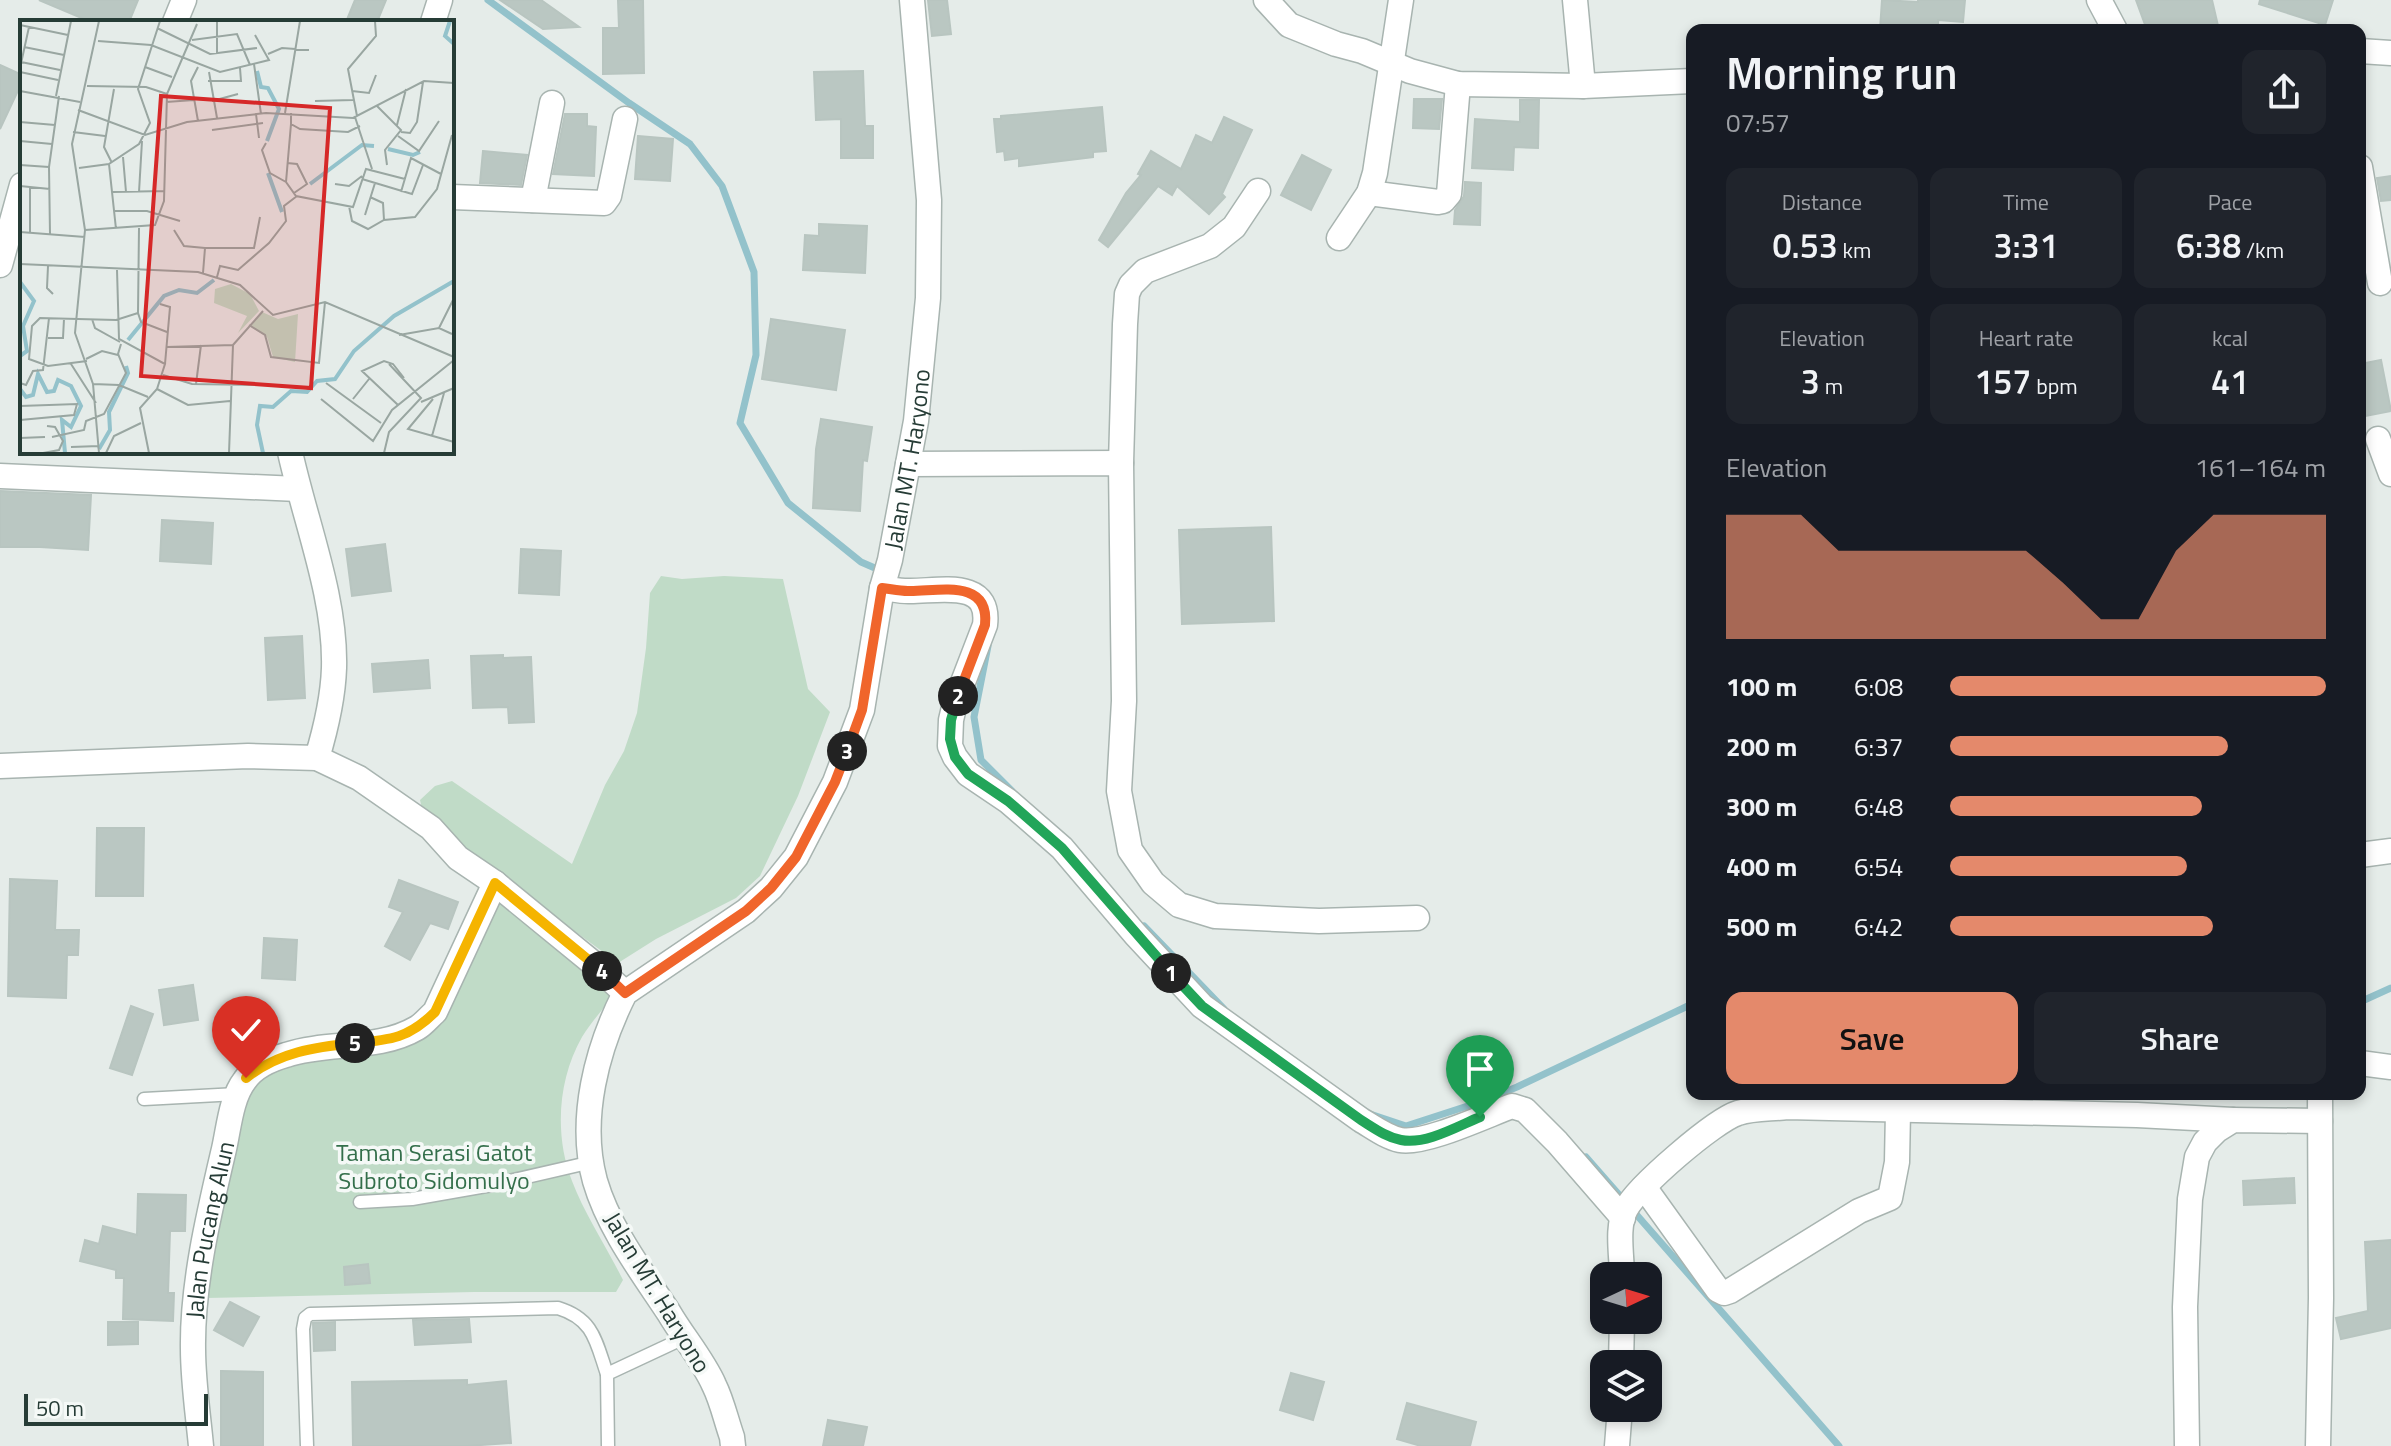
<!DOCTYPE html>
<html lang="en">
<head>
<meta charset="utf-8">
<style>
	:root { --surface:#171b24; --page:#20242c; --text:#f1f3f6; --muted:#9ea1a6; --accent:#e4896b }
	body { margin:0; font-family:"Titillium Web",sans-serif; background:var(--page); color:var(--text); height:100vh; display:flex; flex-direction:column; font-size:30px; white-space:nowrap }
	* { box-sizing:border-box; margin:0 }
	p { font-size:26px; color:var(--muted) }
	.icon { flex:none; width:44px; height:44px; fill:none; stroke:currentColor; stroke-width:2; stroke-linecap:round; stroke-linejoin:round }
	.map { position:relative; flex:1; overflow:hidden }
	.panel { position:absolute; left:1686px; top:24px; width:680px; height:1076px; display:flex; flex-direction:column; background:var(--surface); border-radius:16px; box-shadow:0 4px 12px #0003 }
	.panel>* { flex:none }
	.needle { width:52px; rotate:86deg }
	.tools { position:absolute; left:1590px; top:1262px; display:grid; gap:16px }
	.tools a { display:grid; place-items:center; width:72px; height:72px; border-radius:16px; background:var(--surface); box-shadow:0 4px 12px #0003; font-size:40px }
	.scale { position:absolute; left:24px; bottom:20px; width:184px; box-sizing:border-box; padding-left:8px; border:4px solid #263c36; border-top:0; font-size:22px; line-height:28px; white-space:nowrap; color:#263c36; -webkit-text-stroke:6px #f5f9f7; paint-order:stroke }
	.pin { position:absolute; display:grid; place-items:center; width:68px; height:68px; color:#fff; margin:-82px -34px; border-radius:50% 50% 50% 0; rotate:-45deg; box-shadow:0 0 8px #0007 }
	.pin .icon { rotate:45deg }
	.km { position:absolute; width:40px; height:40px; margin:-20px; border-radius:50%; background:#222; color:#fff; font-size:22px; line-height:40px; text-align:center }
	.round { display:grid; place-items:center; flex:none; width:84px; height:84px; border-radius:16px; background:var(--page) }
	.head { display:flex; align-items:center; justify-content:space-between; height:136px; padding:0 40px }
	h1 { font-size:44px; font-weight:600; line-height:60px }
	.figures { display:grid; grid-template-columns:repeat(3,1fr); gap:12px; height:136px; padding:8px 40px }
	.figures div { display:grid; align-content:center; border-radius:16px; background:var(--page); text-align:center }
	.figures b { font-size:34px; font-weight:600 }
	.figures small { font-size:22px; font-weight:400 }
	.figures p { font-size:22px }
	.chart { height:224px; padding:16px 40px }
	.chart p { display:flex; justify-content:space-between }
	.chart svg { width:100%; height:144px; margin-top:8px; fill:var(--accent); opacity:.7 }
	.button { display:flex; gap:16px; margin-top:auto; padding:16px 40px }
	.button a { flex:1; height:92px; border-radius:16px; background:var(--accent); color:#111; font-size:32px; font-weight:600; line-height:92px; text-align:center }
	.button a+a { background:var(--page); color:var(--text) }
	ul { padding:0 40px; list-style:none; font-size:26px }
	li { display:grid; grid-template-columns:128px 96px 1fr; align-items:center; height:60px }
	li i { height:20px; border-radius:10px; background:var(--accent) }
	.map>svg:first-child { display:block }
	.green { fill:#c0dbc7 }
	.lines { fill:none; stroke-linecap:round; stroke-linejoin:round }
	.stream { stroke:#93c2cb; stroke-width:7 }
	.building { fill:#bac7c2; stroke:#b8c5c0; stroke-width:2 }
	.service-casing { stroke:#a8b4b0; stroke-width:15 }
	.minor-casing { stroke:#a8b4b0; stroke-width:27 }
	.tertiary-casing { stroke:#a8b4b0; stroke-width:27 }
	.service { stroke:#fff; stroke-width:12 }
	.minor { stroke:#fff; stroke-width:24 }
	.tertiary { stroke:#fff; stroke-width:24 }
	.split-1-casing { stroke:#fff; stroke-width:16 }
	.split-2-casing { stroke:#fff; stroke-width:16 }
	.split-3-casing { stroke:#fff; stroke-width:16 }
	.split-4-casing { stroke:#fff; stroke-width:16 }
	.split-5-casing { stroke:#fff; stroke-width:16 }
	.split-6-casing { stroke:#fff; stroke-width:16 }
	.split-1 { stroke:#22a559; stroke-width:10 }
	.split-2 { stroke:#22a559; stroke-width:10 }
	.split-3 { stroke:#f0652b; stroke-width:10 }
	.split-4 { stroke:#f0652b; stroke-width:10 }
	.split-5 { stroke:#f5b400; stroke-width:10 }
	.split-6 { stroke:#f5b400; stroke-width:10 }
	.labels { text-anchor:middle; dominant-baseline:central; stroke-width:7; stroke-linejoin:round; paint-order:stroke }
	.street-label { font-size:24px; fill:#263c36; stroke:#f5f9f7 }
	.park-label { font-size:24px; fill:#346f4b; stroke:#f5f9f7 }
	.inset-river { fill:none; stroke:#93c2cb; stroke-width:4 }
	.inset-road { fill:none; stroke:#99a6a1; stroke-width:2 }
	.view { fill:#d62828; fill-opacity:0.15; stroke:#d62828; stroke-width:4 }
	.inset-edge { fill:none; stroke:#263c36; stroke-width:4 }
</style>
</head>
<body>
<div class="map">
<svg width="2391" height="1446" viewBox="0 0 2391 1446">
	<rect width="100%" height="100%" fill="#e5ece9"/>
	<g class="green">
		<polygon points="661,576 682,579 724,576 783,579 808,689 830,712 798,796 760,876 736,898 656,939 618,963 467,852 424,817 420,800 435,786 452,781 572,864 605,785 624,751 637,713 646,648 650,593"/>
		<path d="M492,889L616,992C605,1007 592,1021 582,1037C558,1079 554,1135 572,1181C584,1213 607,1248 623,1280L616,1292H474L206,1298L225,1183L251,1080L441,1011Z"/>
	</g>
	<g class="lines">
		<g class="stream">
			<polyline points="488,0 629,103 690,144 722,186 754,272 756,355 740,423 788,503 861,562 884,572"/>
			<polyline points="988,646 974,717 981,760 1012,791"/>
			<polyline points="1144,926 1224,1009"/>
			<polyline points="2360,1002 2391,988"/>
			<polyline points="1370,1114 1406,1126 1483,1101 1517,1087 1692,1004"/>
			<polyline points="1586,1157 1839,1446"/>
		</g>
	</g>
	<g class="building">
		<polygon points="39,0 138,0 129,22 91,22"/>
		<polygon points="355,0 386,0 377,22 346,22"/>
		<polygon points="500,0 541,0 579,27 543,29"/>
		<polygon points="618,0 643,0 644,73 603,74 603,28 619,28"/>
		<polygon points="928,0 947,0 951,34 932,36"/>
		<polygon points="1882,0 1918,2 1918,0 1965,0 1963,22 1938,20 1938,30 1880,30"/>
		<polygon points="2136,0 2212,0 2219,30 2147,30"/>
		<polygon points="2260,0 2333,0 2325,25 2259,4"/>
		<polygon points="0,65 22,75 22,82 0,129"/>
		<polygon points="863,71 865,126 873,126 873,158 841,158 841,119 816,120 814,72"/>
		<polygon points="1414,99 1442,99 1439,129 1413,128"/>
		<polygon points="1520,100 1539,100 1538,148 1514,147 1513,170 1472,168 1475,119 1520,122"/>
		<polygon points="1102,107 1106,151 1093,152 1093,157 1019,166 1019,158 1005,160 1004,151 997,152 994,119 1001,119 1001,116"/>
		<polygon points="565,114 587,114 587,126 596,127 594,176 553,174"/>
		<polygon points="1224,117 1252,130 1222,194 1225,197 1209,214 1177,186 1172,195 1158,186 1108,247 1099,240 1126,193 1141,175 1138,174 1151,151 1181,169 1196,135 1212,143"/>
		<polygon points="638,136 673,139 670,181 635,179"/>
		<polygon points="483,151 527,155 521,185 480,183"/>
		<polygon points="1302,155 1331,170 1311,210 1281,195"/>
		<polygon points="2391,176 2391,200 2381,201 2377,178"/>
		<polygon points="1465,182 1481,183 1480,225 1454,224 1455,210 1464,196"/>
		<polygon points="819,224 867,226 865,273 803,270 805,235 819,236"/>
		<polygon points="771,319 845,330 836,390 762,379"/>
		<polygon points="2381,360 2391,411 2360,417 2360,364"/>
		<polygon points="821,419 872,427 867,461 863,460 860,511 813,508 816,449"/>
		<polygon points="0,491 91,495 88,550 40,547 0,547"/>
		<polygon points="162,520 213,523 211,564 160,561"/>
		<polygon points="1271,527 1274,621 1182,624 1179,530"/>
		<polygon points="385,544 391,591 352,596 346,549"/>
		<polygon points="521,549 561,551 559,595 519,593"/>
		<polygon points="302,636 305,698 268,700 265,638"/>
		<polygon points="503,655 503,658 531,657 534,722 509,723 508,707 473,708 471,656"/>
		<polygon points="428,660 430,688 374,692 372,664"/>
		<polygon points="97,828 144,828 143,896 96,896"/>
		<polygon points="10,879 57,881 55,930 79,930 78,955 67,955 66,998 8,996"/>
		<polygon points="399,880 458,902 448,929 430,923 410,960 385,946 403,912 389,907"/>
		<polygon points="264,938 297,940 295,980 262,978"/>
		<polygon points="193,985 198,1020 164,1025 159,990"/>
		<polygon points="131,1006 153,1014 132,1075 110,1068"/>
		<polygon points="2294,1178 2295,1203 2244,1205 2243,1181"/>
		<polygon points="138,1194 186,1195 185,1231 170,1231 168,1293 174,1293 173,1321 123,1319 124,1278 116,1278 116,1270 80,1261 85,1240 99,1244 103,1226 137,1235"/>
		<polygon points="2391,1240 2391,1328 2341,1339 2336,1318 2368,1311 2365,1242"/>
		<polygon points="368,1264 370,1283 345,1285 344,1267"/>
		<polygon points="230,1302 259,1317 243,1346 214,1330"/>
		<polygon points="469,1319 471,1342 415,1345 413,1320"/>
		<polygon points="108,1322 138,1322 138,1344 108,1345"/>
		<polygon points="335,1322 335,1350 314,1351 313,1323"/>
		<polygon points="221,1371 263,1372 263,1446 221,1446"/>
		<polygon points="1291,1373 1324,1382 1313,1420 1280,1410"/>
		<polygon points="467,1380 467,1385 506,1381 511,1443 466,1446 353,1446 352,1382"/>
		<polygon points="1407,1403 1476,1422 1470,1446 1421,1446 1397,1439"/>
		<polygon points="828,1420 867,1427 863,1446 823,1446"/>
	</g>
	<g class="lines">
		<g class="service-casing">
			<g id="service">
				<polyline points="144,1099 237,1094"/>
				<polyline points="360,1202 412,1199 492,1185 592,1162"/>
				<path d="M307,1446L303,1329L305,1318L310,1314L558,1308C594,1319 596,1342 607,1374"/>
				<polyline points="608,1446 607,1374 684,1338"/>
			</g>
		</g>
		<g class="minor-casing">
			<g id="minor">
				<polyline points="1266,0 1289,25 1336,44 1362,51 1410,71 1458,84 1583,86 1692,81"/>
				<polyline points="1575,0 1583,86"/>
				<polyline points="2099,0 2115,30"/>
				<polyline points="175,22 184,0"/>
				<polyline points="433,22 440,0"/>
				<polyline points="2360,51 2391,53"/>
				<polyline points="2360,167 2380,283"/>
				<polyline points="1369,193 1438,202 1443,201 1449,194 1458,84"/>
				<polyline points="452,197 604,203 609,196 625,119"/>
				<polyline points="533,200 552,103"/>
				<polyline points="1339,238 1369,193 1375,173 1401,0"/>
				<polyline points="0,265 22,185"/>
				<polyline points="2378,439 2391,474"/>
				<path d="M290,452C305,521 336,597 334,668C333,699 326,728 317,758"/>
				<polyline points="1121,463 1125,324 1127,294 1131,285 1145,271 1210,246 1234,227 1258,191"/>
				<polyline points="908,464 1121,463 1124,701 1119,791 1130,850 1153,883 1179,905 1215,916 1319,921 1417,918"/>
				<polyline points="0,476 298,489"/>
				<path d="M882,588C891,589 899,591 908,591C936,592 991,577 985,625L955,703L951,720L950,746L955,757L968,774L1008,801L1062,848L1135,934L1202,1006L1361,1120C1373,1127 1386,1137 1400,1140C1424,1145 1487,1115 1512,1106L1525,1110L1557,1142L1623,1218"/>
				<polyline points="2360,855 2391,851"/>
				<polyline points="2360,1063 2391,1067"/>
				<polyline points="1644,1187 1718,1290 1724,1293 1730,1291 1859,1211 1890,1198 1897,1162 1898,1111"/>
				<path d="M1622,1276C1622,1256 1616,1226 1626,1209C1637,1187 1715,1120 1738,1113C1753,1108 1772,1109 1787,1107L2137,1115L2233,1120"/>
				<polyline points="1621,1364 1622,1320"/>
				<path id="s1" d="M201,1446C198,1414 193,1381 193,1349C192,1284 209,1213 224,1149C229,1127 231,1098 245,1080C254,1067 272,1059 286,1055C328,1041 378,1051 417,1028C424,1024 429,1017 435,1012L495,883"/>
				<polyline points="1617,1446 1620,1408"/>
				<polyline points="2187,1446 2185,1307 2190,1199 2197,1157 2205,1142 2217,1130 2233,1120 2320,1121"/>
				<polyline points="2318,1446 2321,1298 2320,1094"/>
			</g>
		</g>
		<g class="tertiary-casing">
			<g id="tertiary">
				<polyline points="0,766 248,756 317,758 359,778 431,828 458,858 495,883 594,964 625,993"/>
				<path id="s2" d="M733,1446L732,1437C726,1420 722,1401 714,1385C703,1360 683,1337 669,1313C642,1272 609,1229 595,1181C578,1119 597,1048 625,993L746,911L771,888L796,857L835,782L862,710L882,588L890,560L916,421L928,298L929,200L912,0"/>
			</g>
		</g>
		<use href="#service" class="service"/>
		<use href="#minor" class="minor"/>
		<use href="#tertiary" class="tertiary"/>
	</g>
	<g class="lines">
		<g class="split-1-casing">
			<path id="split-1" d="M1171,973L1202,1006L1361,1120C1374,1128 1386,1137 1401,1140C1426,1145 1458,1126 1480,1117"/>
		</g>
		<g class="split-2-casing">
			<polyline id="split-2" points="958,696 951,720 950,739 955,757 968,774 1008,801 1062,848 1171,973"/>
		</g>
		<g class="split-3-casing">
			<path id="split-3" d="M847,751L862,710L882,588C891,589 899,591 908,591C936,592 990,577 985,625L958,696"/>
		</g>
		<g class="split-4-casing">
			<polyline id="split-4" points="602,971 625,993 746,911 771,888 796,857 835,782 847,751"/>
		</g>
		<g class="split-5-casing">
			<path id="split-5" d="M355,1043C391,1040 409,1038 435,1012L495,883L602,971"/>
		</g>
		<g class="split-6-casing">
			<path id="split-6" d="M246,1078C279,1052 315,1047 355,1043"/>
		</g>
		<use href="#split-1" class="split-1"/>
		<use href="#split-2" class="split-2"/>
		<use href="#split-3" class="split-3"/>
		<use href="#split-4" class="split-4"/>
		<use href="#split-5" class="split-5"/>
		<use href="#split-6" class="split-6"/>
	</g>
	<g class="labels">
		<g class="street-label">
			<text stroke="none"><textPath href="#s2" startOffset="1132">Jalan MT. Haryono</textPath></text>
			<text stroke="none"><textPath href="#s1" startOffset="218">Jalan Pucang Alun</textPath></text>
			<text transform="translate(658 1292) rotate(59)">Jalan MT. Haryono</text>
		</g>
		<g class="park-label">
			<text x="434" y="1152">Taman Serasi Gatot<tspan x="434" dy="28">Subroto Sidomulyo</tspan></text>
		</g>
	</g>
	<g transform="translate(20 20)">
		<rect width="434" height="434" fill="#e5ece9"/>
		<path d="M211,264L230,274L239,291L218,313L227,296L194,283L195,269ZM242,292L258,299L278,294L275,342L253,337L247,317L229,306Z" fill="#c0dbc7"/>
		<path class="inset-river" d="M430,1L425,16L434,24M237,51L241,67L248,68L259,89L247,121M368,129L393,135L400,132M248,153L262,192M290,164L342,125L354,126M0,262L14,281L3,306L7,331L0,336M108,320L144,276L159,270L177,273L194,260M0,369L6,377L13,375L18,354L27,372L34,371L38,360L51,366L61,386L51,407L42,400L45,433M79,429L90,410L89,392L108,353L106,346M243,433L237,405L240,386L253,387L271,371L287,372L297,361L315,359L334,331L374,296L434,261"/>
		<path class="inset-road" d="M79,1L52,124L65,210L55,313L73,364L79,433M197,1V34M0,5L48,15M137,8L190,34L237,28M172,20L217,14L230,45M78,21L131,25L200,52L249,40L235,15M4,27L44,35M248,34L262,28L289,30M1,42L40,50M234,44L241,94M125,47L152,57M0,48L9,7M0,52L38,60M189,52L197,98M188,61H221L220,48M67,66L126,67L147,74M0,71L60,82M332,71L349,73L356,55M36,76L51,1M192,81L218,74M295,81L333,80M146,82L174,80M357,86L381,110L365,130L367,145M58,90L125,115L167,102L246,93L333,98L404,61L434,63M265,93L280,1M271,93V104L280,109L328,112L340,106M236,94L239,118M337,96L328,49L356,16L355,1M335,97L352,149M178,101L171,61L178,47M0,102L35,105M271,104L266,162L276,176L333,187L346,149L385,159M377,105L386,69M192,110L243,103M53,112L85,116M381,112L390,113L397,102L403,62M378,116L399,131L419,101M0,121L32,124M246,123L242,130L250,153L266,162M103,137L106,172M92,143L84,127L94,69M267,143L277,144L287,164L274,173M0,145L29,147M59,148L89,144M342,159L392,174L403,145M315,164L329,166L342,156M0,166L30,169M93,172L144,171M119,172L122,121M381,172L391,138L421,154M350,177L363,183L364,200M329,186L332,201L348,209L364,200L395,197L417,169L432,115M95,191H127L160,201M345,195L355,163M96,209L89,144L119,124L130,103L118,69L140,1M65,210L135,205L144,181L147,74L177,4M154,210L164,226L185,228M0,212L65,217M10,213V167M30,214L29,147L39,76M0,244L178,252L220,265L253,295L305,282L434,337M28,246L27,268L33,274M97,250L99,319L145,344L137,369L120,388L129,433M183,253L185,228H234L240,197M197,257L200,246L218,250L249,223L266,201L264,186L277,176M140,284L150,287L145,344M118,293L121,302L147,312M72,299L75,308L100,322M229,305L245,315L251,337L299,343L305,282M419,308L434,278M379,315L419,308L432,314M28,318H43L44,299M147,327L213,325M66,339L82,331L98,335M67,341L28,346L9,339L12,306L20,298L96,300L118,293L119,208M51,344L76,383M143,355L172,364L244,365M0,363L6,365L13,351L23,350L29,298M306,363L361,403M73,364L99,365L128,377M176,364L181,325M137,369L168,385L210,381M301,379L353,421L372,390L434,340M333,379L349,359M413,379L388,409L434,422M401,382L434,368M378,385L342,351L364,341L373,344L384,358M0,386L57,384L54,395L0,400M412,416L424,373M32,417L64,410L66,401L84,394L106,353L98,334L101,324M0,418L25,417M51,427L79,426M23,433L39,430L43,421L35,407L27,406M86,433L94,416L121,403M209,433L213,325L243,291M364,433L369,412L401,378L369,344"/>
		<path class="view" d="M141,76L310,88L291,368L121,356Z"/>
		<rect width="434" height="434" class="inset-edge"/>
	</g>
</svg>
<div class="tools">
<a><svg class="needle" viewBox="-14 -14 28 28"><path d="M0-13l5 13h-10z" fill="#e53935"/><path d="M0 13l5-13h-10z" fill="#9ea1a6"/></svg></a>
<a><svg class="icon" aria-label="layers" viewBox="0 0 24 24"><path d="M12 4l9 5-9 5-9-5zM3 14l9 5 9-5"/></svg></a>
</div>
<div class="scale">50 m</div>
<div class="pin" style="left:1480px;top:1117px;background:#1e9e55"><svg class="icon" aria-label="arrive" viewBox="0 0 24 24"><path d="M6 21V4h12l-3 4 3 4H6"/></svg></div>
<div class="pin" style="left:246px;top:1078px;background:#d93025"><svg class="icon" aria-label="check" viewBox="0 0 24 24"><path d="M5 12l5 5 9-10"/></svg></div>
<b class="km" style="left:1171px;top:973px">1</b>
<b class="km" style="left:958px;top:696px">2</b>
<b class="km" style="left:847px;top:751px">3</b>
<b class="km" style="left:602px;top:971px">4</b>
<b class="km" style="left:355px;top:1043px">5</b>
<section class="panel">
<div class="head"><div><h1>Morning run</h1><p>07:57</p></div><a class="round"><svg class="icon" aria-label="share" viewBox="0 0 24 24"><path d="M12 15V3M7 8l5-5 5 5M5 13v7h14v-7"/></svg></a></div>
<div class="figures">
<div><p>Distance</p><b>0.53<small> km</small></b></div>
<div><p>Time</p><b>3:31</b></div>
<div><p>Pace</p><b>6:38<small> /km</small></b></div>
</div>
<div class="figures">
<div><p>Elevation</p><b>3<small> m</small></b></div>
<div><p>Heart rate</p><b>157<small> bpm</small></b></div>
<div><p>kcal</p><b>41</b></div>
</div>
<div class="chart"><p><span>Elevation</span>161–164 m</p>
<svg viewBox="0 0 160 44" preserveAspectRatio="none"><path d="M0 44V6L10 6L20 6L30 17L40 17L50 17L60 17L70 17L80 17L90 27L100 38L110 38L120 17L130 6L140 6L150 6L160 6V44z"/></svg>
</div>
<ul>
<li><b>100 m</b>6:08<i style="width:100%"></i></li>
<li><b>200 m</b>6:37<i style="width:74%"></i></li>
<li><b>300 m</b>6:48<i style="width:67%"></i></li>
<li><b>400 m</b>6:54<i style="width:63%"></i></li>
<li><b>500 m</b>6:42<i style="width:70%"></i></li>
</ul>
<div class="button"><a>Save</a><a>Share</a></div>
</section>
</div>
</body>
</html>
